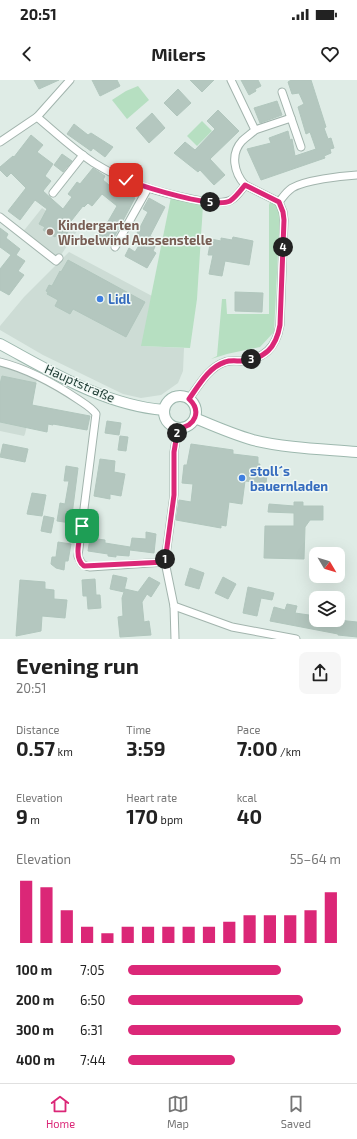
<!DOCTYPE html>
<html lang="en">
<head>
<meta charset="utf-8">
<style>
	:root { --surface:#fff; --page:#f6f6f6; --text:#222; --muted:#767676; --line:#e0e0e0; --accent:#db2777 }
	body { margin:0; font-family:"Exo 2",sans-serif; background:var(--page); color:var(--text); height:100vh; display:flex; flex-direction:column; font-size:15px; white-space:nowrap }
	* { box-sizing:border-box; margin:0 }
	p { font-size:13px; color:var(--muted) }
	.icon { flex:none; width:22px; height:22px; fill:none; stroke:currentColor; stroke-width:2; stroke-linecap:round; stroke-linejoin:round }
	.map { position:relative; height:559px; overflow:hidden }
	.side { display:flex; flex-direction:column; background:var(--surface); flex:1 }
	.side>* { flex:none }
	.needle { width:26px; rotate:128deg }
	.tools { position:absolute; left:309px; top:467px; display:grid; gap:8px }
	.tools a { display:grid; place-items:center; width:36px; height:36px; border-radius:8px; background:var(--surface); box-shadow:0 4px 16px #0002; font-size:20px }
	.pin { position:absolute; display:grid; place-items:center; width:34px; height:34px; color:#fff; margin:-17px; border-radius:8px; box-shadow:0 2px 6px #0006 }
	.km { position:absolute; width:20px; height:20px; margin:-10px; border-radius:50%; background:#222; color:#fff; font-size:11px; line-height:20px; text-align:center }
	.round { display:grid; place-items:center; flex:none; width:42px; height:42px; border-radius:8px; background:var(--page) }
	.headline { display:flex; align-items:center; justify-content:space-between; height:68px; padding:0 16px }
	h1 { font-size:22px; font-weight:700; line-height:30px }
	.metrics { display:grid; grid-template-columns:repeat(3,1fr); gap:6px; height:68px; padding:4px 16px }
	.metrics div { display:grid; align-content:center }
	.metrics b { font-size:20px; font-weight:700 }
	.metrics small { font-size:11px; font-weight:400 }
	.metrics p { font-size:11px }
	.chart { height:112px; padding:8px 16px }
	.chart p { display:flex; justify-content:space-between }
	.chart svg { width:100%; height:72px; margin-top:4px; stroke:var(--accent); stroke-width:6 }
	ul { padding:0 16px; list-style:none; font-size:13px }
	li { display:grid; grid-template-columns:64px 48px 1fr; align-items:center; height:30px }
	li i { height:10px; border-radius:5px; background:var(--accent) }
	.status { display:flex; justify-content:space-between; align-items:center; height:28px; padding:0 20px; background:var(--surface); direction:ltr }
	.status svg { height:11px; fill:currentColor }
	header { display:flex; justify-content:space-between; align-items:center; height:52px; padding:0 16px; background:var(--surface); font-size:18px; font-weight:700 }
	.dock { display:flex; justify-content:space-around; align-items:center; height:56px; border-top:1px solid var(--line); background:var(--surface); font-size:11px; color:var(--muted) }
	.dock a { display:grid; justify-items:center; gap:2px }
	.dock .active { color:var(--accent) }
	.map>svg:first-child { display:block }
	.built { fill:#cddcd5 }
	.green { fill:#b6dfc1 }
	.building { fill:#b4c7bf; stroke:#b1c6bd }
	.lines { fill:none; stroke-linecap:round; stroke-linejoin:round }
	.street-casing { stroke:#a2b4ad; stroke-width:9 }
	.secondary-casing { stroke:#9db8ae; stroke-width:12 }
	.street { stroke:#fff; stroke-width:7 }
	.secondary { stroke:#fff; stroke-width:10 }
	.route-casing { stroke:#fff; stroke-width:8 }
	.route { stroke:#db2777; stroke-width:5 }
	.education-dot { fill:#8d6e63; stroke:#f0f8f4; stroke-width:1.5 }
	.shop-dot { fill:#3f7fe0; stroke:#f0f8f4; stroke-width:1.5 }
	.labels { text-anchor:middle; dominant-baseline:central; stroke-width:3; stroke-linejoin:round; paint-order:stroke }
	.education-label { font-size:13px; font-weight:bold; fill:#785e54; stroke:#f0f8f4; text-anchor:start }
	.shop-label { font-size:13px; font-weight:bold; fill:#366cbe; stroke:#f0f8f4; text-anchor:start }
	.street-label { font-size:13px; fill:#1f3d35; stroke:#f0f8f4 }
</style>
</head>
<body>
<div class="status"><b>20:51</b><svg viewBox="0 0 49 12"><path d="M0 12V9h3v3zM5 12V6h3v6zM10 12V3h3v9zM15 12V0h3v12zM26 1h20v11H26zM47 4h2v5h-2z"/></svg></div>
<header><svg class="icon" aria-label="back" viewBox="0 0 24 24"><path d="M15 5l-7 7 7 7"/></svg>Milers<svg class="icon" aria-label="heart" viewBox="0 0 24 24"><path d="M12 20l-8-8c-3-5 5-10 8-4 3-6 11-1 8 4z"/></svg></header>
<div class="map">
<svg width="357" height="559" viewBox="0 0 357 559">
	<rect width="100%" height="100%" fill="#dfece6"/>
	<g class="built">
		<polygon points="42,128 77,151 59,178 22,153"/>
		<polygon points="69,172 152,216 142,266 184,268 183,291 178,303 161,315 141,318 123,314 43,275 0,250 0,246 24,217"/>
		<polygon points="0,285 37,300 25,354 24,356 0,351"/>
	</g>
	<g class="green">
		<polygon points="138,6 149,20 127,39 112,20 126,11"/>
		<polygon points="202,41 212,51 197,66 187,56"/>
		<polygon points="281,114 274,252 260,267 227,274 211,279 217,276 222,219 226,219 227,234 269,234 269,125 271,119"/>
		<polygon points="171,117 203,125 197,219 190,268 141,266"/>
	</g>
	<g class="building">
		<polygon points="34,0 59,0 39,9"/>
		<polygon points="92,0 117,0 120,6 100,16"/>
		<polygon points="190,0 214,0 202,12"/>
		<polygon points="241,0 258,0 261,6 255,9 256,11 249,15"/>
		<polygon points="291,0 311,0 326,47 324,48 328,59 331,58 334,68 330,69 331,73 324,76 325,78 261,100 247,69 271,63 269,58 288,51 290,60 292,59 295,76 316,69 310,52 306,54 298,27 304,24 299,13 292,14 288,2"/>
		<polygon points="178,9 191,23 177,36 164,23"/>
		<polygon points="277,21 282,35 260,43 254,28"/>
		<polygon points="218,30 239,51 210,79 225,95 214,105 200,90 198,92 174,73 185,62 195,70 215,49 207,41"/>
		<polygon points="152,33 165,48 149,63 136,48"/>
		<polygon points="74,44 88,55 91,53 113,67 105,77 93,68 91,71 67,54"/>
		<polygon points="31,55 43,65 37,72 53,84 45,96 51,101 43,111 63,129 72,117 68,114 77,102 80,104 93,88 105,96 103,100 121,115 123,112 135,118 110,165 96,157 104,143 106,145 117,126 102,114 92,126 88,123 84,127 83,126 64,150 68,153 64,158 57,153 55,157 43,150 45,147 39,144 47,129 35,120 20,140 8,131 26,108 11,93 7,97 0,90 0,87 13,76 14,77"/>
		<polygon points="62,74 72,81 63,92 54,85"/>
		<polygon points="149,118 165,127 150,156 158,160 153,171 156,173 147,188 125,176 129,168 135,172 143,159 139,157 140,155 137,153 148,132 143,129"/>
		<polygon points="0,148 8,154 6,158 20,169 16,175 25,181 18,191 24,195 9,215 0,210 0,189 11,175 0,167"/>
		<polygon points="233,157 253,161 249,185 225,181 222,196 209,194 213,175 208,175 211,159 221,161 221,158 232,160"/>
		<polygon points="68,180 145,222 126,257 73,229 70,234 55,226 58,220 47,214 48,212 46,211 49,205 52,206 60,191 61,192"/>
		<polygon points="235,212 263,213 262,232 235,231"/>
		<polygon points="2,296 36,303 32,325 90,336 87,350 53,344 53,345 48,344 47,352 0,342 0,304"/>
		<polygon points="107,341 121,343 119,355 105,353"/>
		<polygon points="120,356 128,357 126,371 118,370"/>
		<polygon points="3,364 28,369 25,382 0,377"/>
		<polygon points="191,364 233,370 233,374 258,377 258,384 260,384 258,394 267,395 266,403 245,401 242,424 229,422 226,446 221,445 221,448 176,440 179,420 191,422 193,404 182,403 184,385 187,385"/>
		<polygon points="100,379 115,381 114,392 125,394 121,416 110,414 110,419 94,416"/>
		<polygon points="66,386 78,388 71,443 57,441 60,423 65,424 69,401 64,401"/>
		<polygon points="32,413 46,415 42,436 27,434"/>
		<polygon points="294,422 303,422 303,426 323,426 323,440 310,440 305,447 304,479 264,478 265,446 294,446 294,433 268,432 269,424 294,426"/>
		<polygon points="44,436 54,438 51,453 41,451"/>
		<polygon points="146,452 156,454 154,473 130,470 132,458 146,459"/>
		<polygon points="90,458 105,460 105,463 130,467 129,476 116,475 116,477 108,476 108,474 88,471"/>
		<polygon points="58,462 71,464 68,481 65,481 64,490 56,488 51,484 52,477 56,477"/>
		<polygon points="190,488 204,493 199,509 185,505"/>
		<polygon points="113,495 127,498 124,511 125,509 138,512 149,497 160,503 151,517 147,514 142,522 144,542 149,541 151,555 120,557 118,537 123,536 122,518 124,512 110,509"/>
		<polygon points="223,497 236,504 228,519 215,513"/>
		<polygon points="95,499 96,515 100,515 101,528 88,529 87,516 83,516 82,500"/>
		<polygon points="20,500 45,502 45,509 54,510 54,519 67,520 65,538 42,536 41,551 16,556"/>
		<polygon points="248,507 274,513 272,520 261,518 257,536 243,533"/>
		<polygon points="287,524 297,526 295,533 316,536 316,540 320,540 320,542 337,544 338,540 357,542 357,557 338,555 338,554 270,541 274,527 285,530"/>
	</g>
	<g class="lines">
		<g class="street-casing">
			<g id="street">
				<path d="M231,0L255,50C251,54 246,57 242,61C230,74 234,93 245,105"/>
				<polyline points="282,12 301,67"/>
				<path d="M37,37C56,53 74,70 94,83C104,89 116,96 127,100C144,108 215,129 231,120C237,117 241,110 245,105L279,122C283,117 286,112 292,108C305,100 341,96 357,95"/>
				<polyline points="255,50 291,38"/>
				<polyline points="0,62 37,37 70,0"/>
				<polyline points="53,113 83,75"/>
				<polyline points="0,137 56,181 59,178"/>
				<polyline points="115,167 148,108"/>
				<path d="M0,282C28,289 55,304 79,320C85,324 92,328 96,334L78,476C81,483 82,486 90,487L165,482"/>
				<path d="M189,319C199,305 209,287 225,282C230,280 236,281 241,281C264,279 276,268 280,245L284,140L283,132L279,122"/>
				<polyline points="174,526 232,547 296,559"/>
				<polyline points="175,559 174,526 165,482 174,415 174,372 178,348"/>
			</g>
		</g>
		<g class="secondary-casing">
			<g id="secondary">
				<path d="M0,264C52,292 104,325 164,330"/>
				<circle cx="180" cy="332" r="16"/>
				<path d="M195,338C214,346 232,354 253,360C286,368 322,369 357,372"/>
			</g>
		</g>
		<use href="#street" class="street"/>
		<use href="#secondary" class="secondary"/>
	</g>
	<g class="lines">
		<g class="route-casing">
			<path id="route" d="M82,446C80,458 73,478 84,486L165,482L174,415V372L178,348C195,347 202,331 189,319C199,305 209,287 225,282C230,280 236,281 241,281C265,279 276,268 280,245L284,140L283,132L279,122L245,105C241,110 236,117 230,121C213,129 145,107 126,100"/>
		</g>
		<use href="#route" class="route"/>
	</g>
	<circle class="education-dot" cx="50" cy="152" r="4"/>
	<g class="shop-dot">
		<circle cx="100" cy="219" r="4"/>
		<circle cx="242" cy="398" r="4"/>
	</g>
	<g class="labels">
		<g class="education-label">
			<text x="58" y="145">Kindergarten<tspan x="58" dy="15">Wirbelwind Aussenstelle</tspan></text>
		</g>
		<g class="shop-label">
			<text x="108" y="219">Lidl</text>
			<text x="250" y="391">stoll´s<tspan x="250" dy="15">bauernladen</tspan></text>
		</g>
		<g class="street-label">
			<text transform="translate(80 303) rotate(24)">Hauptstraße</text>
		</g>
	</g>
</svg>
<div class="tools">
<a><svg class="needle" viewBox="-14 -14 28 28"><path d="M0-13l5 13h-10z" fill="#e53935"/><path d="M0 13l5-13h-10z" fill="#767676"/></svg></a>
<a><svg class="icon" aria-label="layers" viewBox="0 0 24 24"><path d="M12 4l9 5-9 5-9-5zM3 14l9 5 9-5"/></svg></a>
</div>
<div class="pin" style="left:82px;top:446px;background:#1e9e55"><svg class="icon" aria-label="arrive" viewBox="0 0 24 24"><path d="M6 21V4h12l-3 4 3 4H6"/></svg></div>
<div class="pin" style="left:126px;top:100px;background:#d93025"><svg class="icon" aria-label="check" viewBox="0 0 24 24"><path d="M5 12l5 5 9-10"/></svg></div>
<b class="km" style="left:165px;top:479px">1</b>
<b class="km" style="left:177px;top:353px">2</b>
<b class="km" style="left:251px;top:279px">3</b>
<b class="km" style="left:283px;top:167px">4</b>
<b class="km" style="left:210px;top:122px">5</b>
</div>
<section class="side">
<div class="headline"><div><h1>Evening run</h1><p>20:51</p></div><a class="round"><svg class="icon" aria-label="share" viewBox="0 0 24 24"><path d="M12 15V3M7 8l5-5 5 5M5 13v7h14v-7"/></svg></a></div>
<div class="metrics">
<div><p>Distance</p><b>0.57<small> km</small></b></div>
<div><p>Time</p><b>3:59</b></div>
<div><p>Pace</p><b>7:00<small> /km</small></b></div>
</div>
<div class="metrics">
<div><p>Elevation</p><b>9<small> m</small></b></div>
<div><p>Heart rate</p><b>170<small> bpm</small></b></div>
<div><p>kcal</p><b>40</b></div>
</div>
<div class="chart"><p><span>Elevation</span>55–64 m</p>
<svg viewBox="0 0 160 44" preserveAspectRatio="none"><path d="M5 44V6M15 44V10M25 44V24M35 44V34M45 44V38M55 44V34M65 44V34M75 44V34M85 44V34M95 44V34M105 44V31M115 44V27M125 44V27M135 44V27M145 44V24M155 44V13"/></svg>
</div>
<ul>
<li><b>100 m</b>7:05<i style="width:72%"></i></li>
<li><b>200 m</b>6:50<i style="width:82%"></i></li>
<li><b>300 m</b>6:31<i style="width:100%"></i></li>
<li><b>400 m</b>7:44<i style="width:50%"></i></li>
</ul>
</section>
<nav class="dock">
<a class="active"><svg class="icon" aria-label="home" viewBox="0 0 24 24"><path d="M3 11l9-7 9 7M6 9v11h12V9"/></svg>Home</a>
<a><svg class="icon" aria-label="map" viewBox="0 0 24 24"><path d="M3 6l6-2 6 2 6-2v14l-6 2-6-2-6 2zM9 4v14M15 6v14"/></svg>Map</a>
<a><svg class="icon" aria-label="saved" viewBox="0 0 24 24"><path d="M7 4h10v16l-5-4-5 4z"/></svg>Saved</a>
</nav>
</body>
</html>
